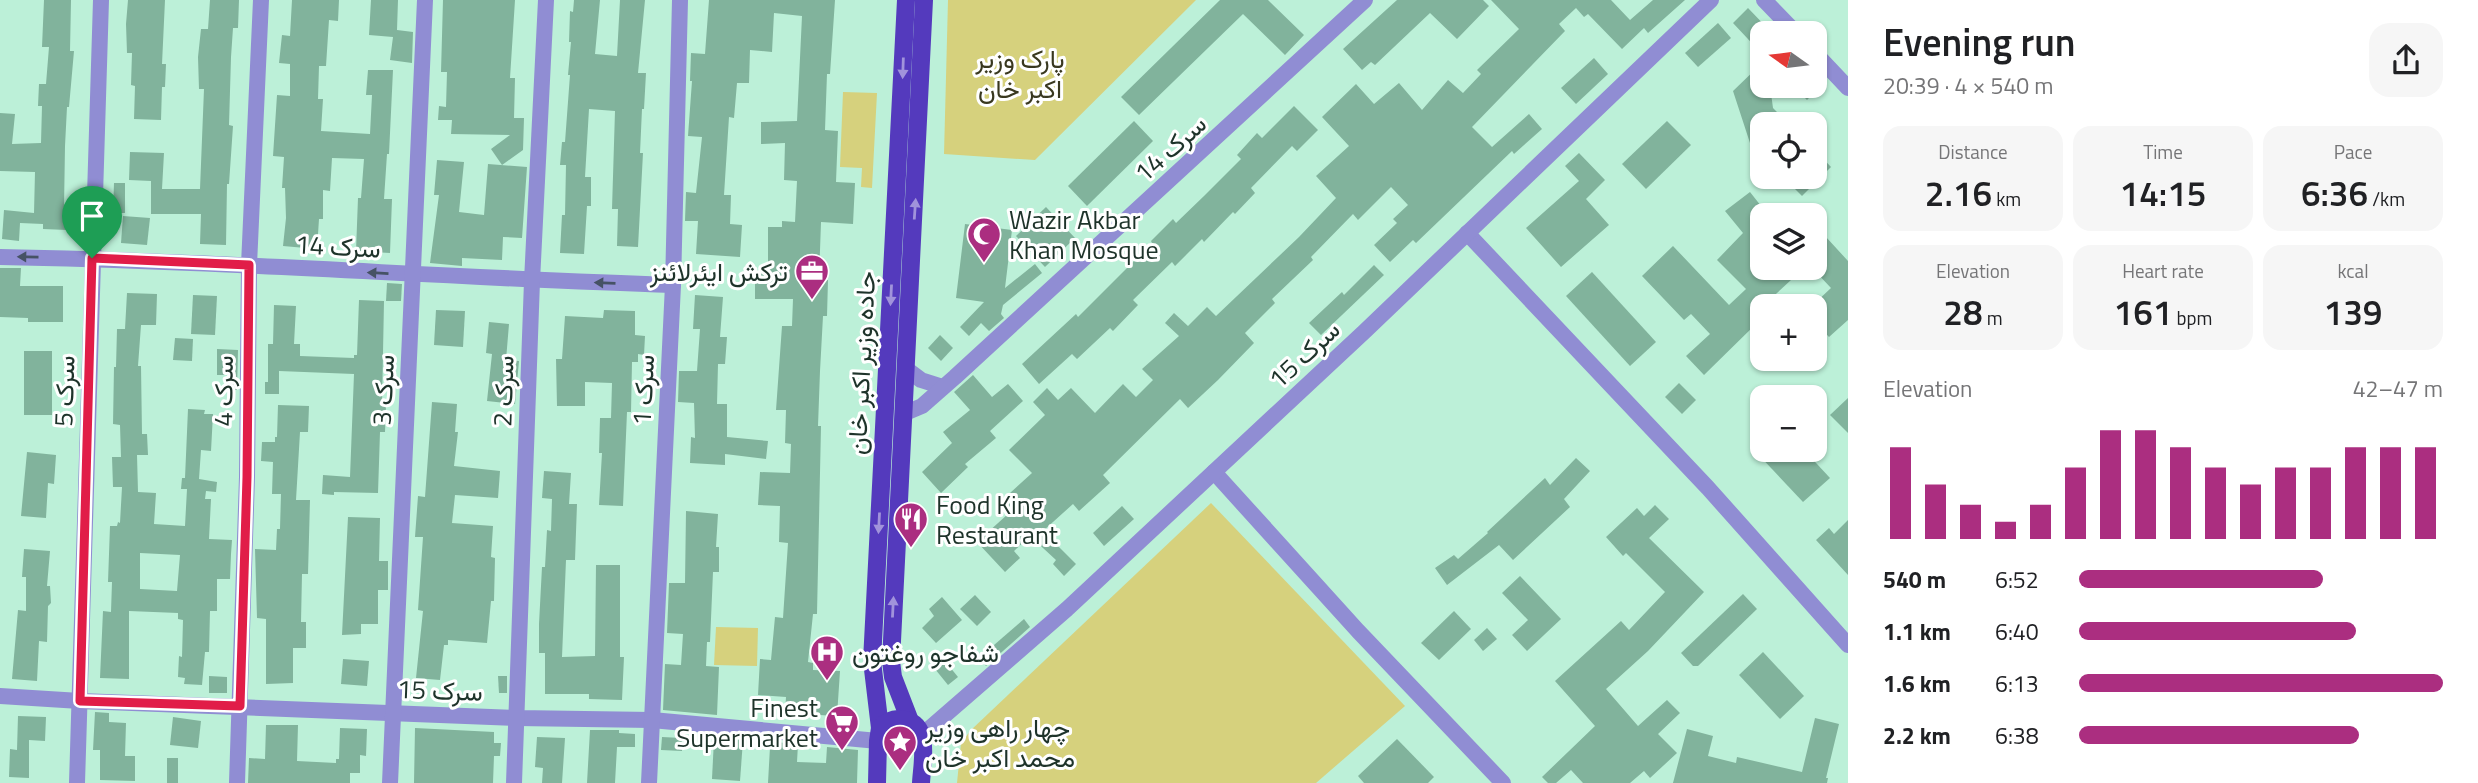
<!DOCTYPE html>
<html lang="en">
<head>
<meta charset="utf-8">
<style>
	:root { --surface:#fff; --page:#f6f6f6; --text:#202124; --muted:#757577; --accent:#ab2e80 }
	body { margin:0; font-family:"Titillium Web",Vazirmatn,sans-serif; background:var(--page); color:var(--text); height:100vh; display:flex; flex-direction:column; font-size:26px; white-space:nowrap }
	* { box-sizing:border-box; margin:0 }
	p { font-size:23px; color:var(--muted) }
	.icon { flex:none; width:38px; height:38px; fill:none; stroke:currentColor; stroke-width:2; stroke-linecap:round; stroke-linejoin:round }
	.map { position:relative; flex:1; overflow:hidden }
	.drawer { display:flex; flex-direction:column; background:var(--surface); width:630px }
	.drawer>* { flex:none }
	.needle { width:46px; rotate:284deg }
	.fabs { position:absolute; left:1750px; top:21px; display:grid; gap:14px }
	.fabs a { display:grid; place-items:center; width:77px; height:77px; border-radius:14px; background:var(--surface); box-shadow:0 2px 5px #0004; font-size:35px }
	.pin { position:absolute; display:grid; place-items:center; width:60px; height:60px; color:#fff; margin:-72px -30px; border-radius:50% 50% 50% 0; rotate:-45deg; box-shadow:0 0 7px #0007 }
	.pin .icon { rotate:45deg }
	.round { display:grid; place-items:center; flex:none; width:74px; height:74px; border-radius:21px; background:var(--page) }
	.summary { display:flex; align-items:center; justify-content:space-between; height:119px; padding:0 35px }
	h1 { font-size:38px; font-weight:600; line-height:52px }
	.figures { display:grid; grid-template-columns:repeat(3,1fr); gap:10px; height:119px; padding:7px 35px }
	.figures div { display:grid; align-content:center; border-radius:18px; background:var(--page); text-align:center }
	.figures b { font-size:35px; font-weight:600 }
	.figures small { font-size:19px; font-weight:400 }
	.figures p { font-size:19px }
	.chart { height:196px; padding:14px 35px }
	.chart p { display:flex; justify-content:space-between }
	.chart svg { width:100%; height:126px; margin-top:7px; stroke:var(--accent); stroke-width:6 }
	ul { padding:0 35px; list-style:none; font-size:23px }
	li { display:grid; grid-template-columns:112px 84px 1fr; align-items:center; height:52px }
	li i { height:18px; border-radius:9px; background:var(--accent) }
	main { display:flex; flex:1; min-height:0 }
	.map>svg:first-child { display:block }
	.green { fill:#d6d17d }
	.building { fill:#81b39c; fill-rule:evenodd }
	.lines { fill:none; stroke-linecap:round; stroke-linejoin:round }
	.street { stroke:#908dd3; stroke-width:16 }
	.primary { stroke:#543abd; stroke-width:18 }
	.oneway { fill:#a193db }
	.oneway2 { fill:#465265 }
	.route-casing { stroke:#fff; stroke-width:14 }
	.route { stroke:#e11d48; stroke-width:9 }
	.labels { text-anchor:middle; dominant-baseline:central; stroke-width:6; stroke-linejoin:round; paint-order:stroke }
	.park-label { font-size:26px; fill:#39381f; stroke:#fff }
	.street-label { font-size:26px; fill:#1e332a; stroke:#fff }
	.poi-label { font-size:26px; fill:#1e332a; stroke:#fff; text-anchor:start }
</style>
</head>
<body>
<main>
<div class="map">
<svg width="1848" height="783" viewBox="0 0 1848 783">
	<rect width="100%" height="100%" fill="#bcf0d8"/>
	<g class="green">
		<polygon points="948,0 1196,0 1035,160 944,154"/>
		<polygon points="843,92 877,93 872,188 861,187 862,168 840,167"/>
		<polygon points="1211,503 1405,706 1316,783 957,783 961,743 971,730"/>
		<polygon points="716,627 758,628 757,666 714,665"/>
	</g>
	<g class="building">
		<polygon points="44,0 71,0 70,51 74,51 69,107 67,107 65,146 64,208 69,208 67,230 43,229 43,224 20,223 19,241 2,239 4,210 34,213 35,172 0,171 0,113 15,114 12,144 41,143 42,106 38,106 39,84 46,84 49,47 42,47"/>
		<polygon points="128,0 165,0 162,64 166,64 165,87 162,87 161,120 134,119 135,86 131,85 132,53 127,53 126,24"/>
		<polygon points="210,0 239,0 238,28 233,28 231,57 229,125 233,126 229,184 227,184 226,245 200,244 201,214 151,214 151,181 129,180 130,152 164,153 162,189 200,189 204,89 199,89 198,57 201,29 208,29"/>
		<polygon points="292,0 339,0 338,21 329,20 326,66 319,66 318,99 323,99 321,131 370,134 372,95 366,95 368,70 393,70 389,154 387,154 384,199 392,199 390,253 356,251 358,198 361,198 364,159 332,158 330,191 323,190 323,219 319,219 317,249 283,246 286,218 285,188 282,188 284,157 273,156 277,95 290,96 290,64 279,63 282,35 290,36"/>
		<polygon points="371,0 398,0 397,30 413,32 412,63 390,60 393,37 369,35"/>
		<polygon points="443,0 515,0 510,78 515,78 514,118 524,118 523,150 502,165 491,149 510,135 451,134 452,120 438,120 439,106 446,107 447,72 441,72"/>
		<polygon points="574,0 600,0 595,54 617,56 620,0 645,0 638,73 646,73 644,109 642,109 640,153 643,153 638,247 617,246 618,209 612,209 615,111 589,109 585,177 591,177 591,206 587,206 584,254 560,253 562,215 565,215 566,165 560,165 562,142 565,142 570,75 568,75 571,42 569,42 570,11 573,12"/>
		<polygon points="709,0 835,0 830,74 827,74 825,130 838,131 836,182 855,183 853,224 821,222 819,279 828,280 827,316 823,316 820,371 818,426 821,426 817,614 813,614 808,662 813,663 813,670 840,671 837,716 785,713 786,697 758,695 760,659 771,660 775,617 783,618 788,543 779,542 780,506 758,505 760,472 790,473 791,444 785,443 786,410 776,410 782,326 792,326 793,299 755,299 755,273 768,273 768,227 782,227 782,221 795,222 797,181 784,180 785,143 761,144 761,122 797,121 802,16 774,13 772,52 750,50 749,83 737,83 734,118 729,117 724,195 731,195 730,224 742,225 740,257 696,254 698,221 685,221 686,192 696,193 702,137 688,136 692,81 690,81 691,53 705,54"/>
		<polygon points="1220,0 1268,0 1304,35 1285,55 1243,14 1139,115 1121,97"/>
		<polygon points="1397,0 1483,0 1489,6 1457,39 1430,13 1375,65 1371,62 1362,70 1343,49"/>
		<polygon points="1491,0 1611,0 1630,20 1653,0 1685,0 1648,33 1644,28 1622,49 1588,14 1584,17 1576,8 1559,24 1565,31 1472,127 1492,147 1529,114 1542,129 1514,154 1512,151 1416,243 1413,240 1390,262 1374,245 1397,223 1393,219 1408,205 1391,187 1358,220 1353,214 1311,257 1313,260 1272,299 1275,303 1245,333 1254,343 1218,380 1188,408 1180,399 1103,475 1110,483 1079,511 1073,504 1043,531 1076,564 1064,576 1053,564 1056,560 1030,536 1014,551 1020,558 1005,572 977,542 1008,514 999,503 1032,473 1009,450 1045,415 1033,402 1047,388 1058,400 1071,388 1095,413 1123,384 1136,397 1153,380 1142,369 1179,336 1165,323 1174,313 1188,326 1207,307 1216,316 1299,237 1336,198 1316,176 1349,146 1322,117 1356,84 1374,104 1399,83 1422,110 1448,80 1463,93 1481,74 1477,70 1519,29"/>
		<polygon points="1748,8 1772,33 1762,33 1762,54 1733,23"/>
		<polygon points="1718,23 1731,38 1698,67 1685,53"/>
		<polygon points="1594,58 1608,74 1576,104 1561,88"/>
		<polygon points="1762,63 1762,86 1770,86 1773,108 1789,124 1762,124 1762,156 1750,143 1733,91"/>
		<polygon points="1793,86 1821,86 1807,100"/>
		<polygon points="1294,106 1318,130 1297,151 1292,146 1251,188 1255,193 1235,214 1233,212 1204,242 1202,239 1175,266 1172,262 1133,300 1138,305 1113,331 1110,328 1077,359 1072,354 1039,384 1022,364 1076,314 1078,317 1152,243 1151,241 1173,219 1176,223 1204,196 1241,159 1237,155 1257,133 1262,138"/>
		<polygon points="1134,121 1153,141 1087,206 1068,186"/>
		<polygon points="1667,121 1691,145 1646,189 1622,164"/>
		<polygon points="1815,150 1831,167 1802,196 1783,177 1815,177"/>
		<polygon points="1579,153 1605,180 1586,199 1609,225 1561,267 1526,228 1579,181 1565,166"/>
		<polygon points="437,160 464,162 459,212 484,215 488,164 527,167 522,238 503,237 502,260 462,258 462,266 430,263 439,195 434,195"/>
		<polygon points="114,183 125,183 125,213 113,213"/>
		<polygon points="1750,192 1765,211 1762,213 1762,268 1804,268 1751,317 1757,323 1704,375 1686,356 1710,334 1691,314 1684,320 1642,276 1673,246 1729,305 1746,289 1717,260 1743,233 1725,211"/>
		<polygon points="1046,207 1075,238 1045,267 1016,236"/>
		<polygon points="123,216 150,218 147,245 121,243"/>
		<polygon points="965,224 1012,230 1005,288 1035,264 1042,273 1003,305 1001,314 1004,318 989,331 981,323 969,336 960,327 984,302 956,298"/>
		<polygon points="1815,225 1848,261 1848,320 1829,337 1815,322 1815,303 1831,288 1815,271"/>
		<polygon points="1374,265 1384,275 1321,335 1309,323 1342,292 1344,295"/>
		<polygon points="0,268 21,268 20,286 63,286 63,322 28,322 28,318 0,317"/>
		<polygon points="1592,272 1656,342 1630,366 1566,296"/>
		<polygon points="387,283 402,284 401,301 386,301"/>
		<path d="M127,293L157,294L156,325H141L138,366H141L142,434H147L148,455H137L138,492L156,493L154,524L185,526L187,489H181L182,478H185L188,409L205,410L204,414H213L211,451L201,450L199,479L217,482L216,492L206,491L205,499H211L209,539L232,540L231,554L230,579H217V611H210L209,652H205L202,685L184,684L185,678L178,677L179,656L182,657L183,620L178,619V613L129,611V679L100,678L103,611L111,612L112,582H108L110,526H117L118,522L120,523L122,487H113L112,457H121L120,425L113,424L114,367H116L117,329H125ZM140,553L180,555L177,591L140,589Z"/>
		<polygon points="193,295 217,296 215,335 191,334"/>
		<polygon points="695,295 723,297 720,337 727,337 725,364 718,364 717,404 727,404 727,437 768,441 766,459 725,454 725,465 690,463 691,437 695,438 694,403 678,402 679,371 697,371 700,329 693,329"/>
		<polygon points="359,300 384,301 382,404 386,405 385,432 380,432 378,493 334,492 334,495 322,494 323,475 350,477 354,374 279,371 279,394 265,394 265,382 268,382 268,344 273,344 274,305 296,306 294,344 300,344 300,356 354,358 354,355 357,355"/>
		<polygon points="436,310 465,311 463,347 434,345"/>
		<polygon points="604,310 635,311 635,335 645,336 644,355 638,354 638,362 632,362 631,412 627,412 623,506 599,505 602,453 599,453 600,418 611,418 612,383 585,382 585,406 557,406 556,359 562,359 565,316 603,318"/>
		<polygon points="489,322 509,324 506,360 519,361 515,404 487,401 492,354 486,353"/>
		<polygon points="940,335 953,348 941,361 928,348"/>
		<polygon points="175,338 193,339 192,361 173,360"/>
		<polygon points="217,349 238,350 237,390 229,390 229,375 217,375"/>
		<rect x="24" y="351" width="28" height="64"/>
		<polygon points="973,375 992,397 1008,384 1023,401 990,431 996,438 965,464 968,467 941,493 922,472 952,443 943,432 970,410 954,392"/>
		<polygon points="1679,383 1696,400 1682,414 1665,397"/>
		<polygon points="1848,398 1848,433 1830,415"/>
		<polygon points="432,402 457,404 455,432 458,432 454,466 500,471 498,498 455,495 452,523 493,526 491,557 495,558 494,601 491,601 487,643 448,640 448,645 444,645 440,680 416,678 423,611 418,610 423,537 415,537 418,496 425,497"/>
		<polygon points="278,405 309,406 308,432 300,432 296,500 310,500 308,574 302,574 301,622 306,622 306,648 293,648 293,683 266,684 266,619 257,618 255,549 276,550 277,529 280,529 281,494 272,494 273,462 261,461 262,442 275,442 275,437 277,437"/>
		<polygon points="1754,450 1804,450 1830,478 1803,502"/>
		<polygon points="27,452 56,455 54,484 48,483 46,518 21,516"/>
		<polygon points="1576,458 1590,471 1564,499 1570,507 1513,560 1499,545 1447,585 1435,568 1454,555 1458,559 1488,533 1487,532 1545,478 1550,485"/>
		<polygon points="544,471 571,473 569,504 577,504 575,560 566,560 562,657 595,656 596,565 620,565 620,657 624,657 622,700 589,699 589,694 545,694 545,653 539,653 539,624 542,567 545,567 547,530 551,531 552,499 542,498"/>
		<polygon points="1655,505 1669,519 1649,538 1704,592 1648,651 1606,689 1638,726 1667,700 1680,713 1658,734 1677,753 1650,778 1644,771 1630,783 1583,783 1571,770 1556,783 1548,783 1542,777 1595,726 1555,681 1621,621 1629,630 1665,592 1626,553 1623,556 1606,537 1637,508 1644,516"/>
		<polygon points="1122,506 1134,519 1104,546 1093,533"/>
		<polygon points="686,511 718,514 716,547 719,547 719,572 713,572 710,642 707,642 706,666 719,667 717,715 663,710 665,664 681,665 683,634 667,633 669,583 685,583"/>
		<polygon points="348,517 380,518 379,561 388,561 388,590 378,590 378,624 361,624 361,634 342,635"/>
		<polygon points="1848,520 1848,575 1816,540 1829,528 1834,534"/>
		<polygon points="24,549 50,551 47,586 50,586 51,603 48,606 47,642 39,641 37,681 12,679 18,610 26,611 26,577 22,577"/>
		<polygon points="1520,576 1561,619 1527,651 1512,635 1528,620 1502,593"/>
		<polygon points="1743,594 1757,609 1698,666 1693,666 1681,653"/>
		<polygon points="975,595 991,612 977,626 960,609"/>
		<polygon points="942,597 962,620 936,643 922,628 934,616 929,609"/>
		<polygon points="1454,611 1471,629 1439,660 1421,643"/>
		<polygon points="1024,619 1030,627 986,666 979,658"/>
		<polygon points="1487,628 1497,639 1483,651 1474,640"/>
		<polygon points="1763,652 1804,696 1780,719 1739,675"/>
		<polygon points="343,659 369,661 367,686 341,684"/>
		<polygon points="945,661 958,677 948,685 935,669"/>
		<polygon points="209,676 227,677 227,693 209,693"/>
		<polygon points="498,676 507,676 507,693 499,693"/>
		<polygon points="95,712 109,713 109,722 126,723 125,756 135,756 135,781 100,780 100,750 93,750"/>
		<polygon points="18,716 46,717 45,741 29,740 29,778 9,777 10,749 17,750"/>
		<polygon points="173,717 201,721 198,748 170,745"/>
		<polygon points="1815,718 1839,724 1826,778 1828,778 1827,783 1673,783 1687,729 1713,736 1708,756 1736,763 1737,757 1802,772"/>
		<polygon points="266,725 298,725 297,761 336,763 336,759 339,759 340,728 367,729 366,756 360,755 360,773 350,773 350,783 248,783 249,758 265,759"/>
		<polygon points="415,728 494,732 494,743 501,743 500,756 494,756 493,783 414,783"/>
		<polygon points="590,730 619,730 619,733 635,734 635,747 617,747 615,783 587,783"/>
		<polygon points="537,737 565,738 562,783 542,783 543,768 535,767"/>
		<polygon points="662,737 682,738 682,751 661,750"/>
		<polygon points="714,739 743,740 740,781 712,779"/>
		<polygon points="1397,739 1434,777 1428,783 1364,783 1358,776"/>
		<polygon points="775,742 798,744 797,762 826,763 827,747 858,750 857,783 768,783 770,747 775,747"/>
		<rect x="167" y="758" width="11" height="25"/>
	</g>
	<g class="lines">
		<g class="street">
			<polyline points="1764,0 1796,33"/>
			<polyline points="1815,53 1848,88"/>
			<polyline points="1467,233 1708,488 1848,645"/>
			<path d="M0,257C225,261 449,278 673,285"/>
			<polyline points="905,368 921,380 943,387"/>
			<polyline points="903,414 922,406 955,377 1365,0"/>
			<polyline points="1214,472 1358,631 1503,783"/>
			<polyline points="0,696 80,701 517,718 652,720 878,741"/>
			<polyline points="922,735 1067,609 1364,332 1711,0"/>
			<polyline points="77,783 101,0"/>
			<polyline points="237,783 247,477 249,265 261,0"/>
			<polyline points="390,783 425,0"/>
			<polyline points="514,783 532,281 546,0"/>
			<polyline points="649,783 673,285 680,0"/>
		</g>
		<g class="primary">
			<polyline points="910,721 893,677 891,661 924,0"/>
			<polyline points="880,728 872,661 906,0"/>
			<path d="M877,783L878,741L880,728C887,721 895,717 905,720C931,725 922,763 921,783"/>
		</g>
	</g>
	<defs><path id="oneway-solid" d="M-6-.8H1V-3.2L6.5 0L1 3.2V.8H-6Z" transform="scale(1.75)"/></defs>
	<g class="oneway">
		<use href="#oneway-solid" transform="translate(903 68) rotate(92)"/>
		<use href="#oneway-solid" transform="translate(915 209) rotate(-86)"/>
		<use href="#oneway-solid" transform="translate(891 295) rotate(93)"/>
		<use href="#oneway-solid" transform="translate(879 523) rotate(93)"/>
		<use href="#oneway-solid" transform="translate(893 607) rotate(-87)"/>
	</g>
	<g class="oneway2">
		<use href="#oneway-solid" transform="translate(28 257) rotate(-179)"/>
		<use href="#oneway-solid" transform="translate(378 273) rotate(-177)"/>
		<use href="#oneway-solid" transform="translate(605 283) rotate(-178)"/>
	</g>
	<g class="lines">
		<g class="route-casing">
			<polygon id="route" points="92,258 249,265 247,477 240,706 80,701"/>
		</g>
		<use href="#route" class="route"/>
	</g>
	<defs>
		<g id="mosque-pin" transform="scale(1.75)"><path d="M0 17L-7.5 6A9.5 9.5 0 1 1 7.5 6Z" fill="#ab2e80" stroke="#fff"/><path d="M3.5-4.9A6 6 0 1 0 3.5 4.9A5 5 0 1 1 3.5-4.9Z" fill="#fff"/></g>
		<g id="office-pin" transform="scale(1.75)"><path d="M0 17L-7.5 6A9.5 9.5 0 1 1 7.5 6Z" fill="#ab2e80" stroke="#fff"/><path d="M-6-3h4V-5.5h4V-3h4V5H-6ZM-1-4.5V-3h2v-1.5ZM-6 0V1H6V0Z" fill="#fff"/></g>
		<g id="restaurant-pin" transform="scale(1.75)"><path d="M0 17L-7.5 6A9.5 9.5 0 1 1 7.5 6Z" fill="#ab2e80" stroke="#fff"/><path d="M-5-6h1v4h1v-4h1v4h1v-4h1v5L-1.5 .5V6h-2V.5L-5-1ZM5-6V6H3V1.5H1.5Q1.5-4 5-6Z" fill="#fff"/></g>
		<g id="hospital-pin" transform="scale(1.75)"><path d="M0 17L-7.5 6A9.5 9.5 0 1 1 7.5 6Z" fill="#ab2e80" stroke="#fff"/><path d="M-5-5h3v3.5h4V-5h3V5h-3V1.5h-4V5h-3Z" fill="#fff"/></g>
		<g id="supermarket-pin" transform="scale(1.75)"><path d="M0 17L-7.5 6A9.5 9.5 0 1 1 7.5 6Z" fill="#ab2e80" stroke="#fff"/><path d="M-6-5.5h2.5l.6 2H6L4.5 2H-2.5L-4.4-4H-6ZM-1.5 3.2a1.3 1.3 0 1 0 .1 0ZM3 3.2a1.3 1.3 0 1 0 .1 0Z" fill="#fff"/></g>
		<g id="sight-pin" transform="scale(1.75)"><path d="M0 17L-7.5 6A9.5 9.5 0 1 1 7.5 6Z" fill="#ab2e80" stroke="#fff"/><path d="M0-6L1.8-2.2L6-1.7L2.9 1.2L3.7 5.4L0 3.3L-3.7 5.4L-2.9 1.2L-6-1.7L-1.8-2.2Z" fill="#fff"/></g>
	</defs>
	<g fill-rule="evenodd">
		<use href="#mosque-pin" x="984" y="234"/>
		<use href="#office-pin" x="812" y="271"/>
		<use href="#restaurant-pin" x="911" y="519"/>
		<use href="#hospital-pin" x="827" y="652"/>
		<use href="#supermarket-pin" x="842" y="722"/>
		<use href="#sight-pin" x="900" y="742"/>
	</g>
	<g class="labels">
		<g class="park-label">
			<text x="1020" y="58">پارک وزیر<tspan x="1020" dy="30">اکبر خان</tspan></text>
		</g>
		<g class="street-label">
			<text transform="translate(1170 148) rotate(-42)">سرک 14</text>
			<text transform="translate(338 246) rotate(3)">سرک 14</text>
			<text transform="translate(1304 354) rotate(-43)">سرک 15</text>
			<text transform="translate(861 363) rotate(-87)">جاده وزیر اکبر خان</text>
			<text transform="translate(383 390) rotate(-87)">سرک 3</text>
			<text transform="translate(643 390) rotate(-87)">سرک 1</text>
			<text transform="translate(64 391) rotate(-88)">سرک 5</text>
			<text transform="translate(223 391) rotate(-89)">سرک 4</text>
			<text transform="translate(503 391) rotate(-88)">سرک 2</text>
			<text transform="translate(440 690) rotate(2)">سرک 15</text>
		</g>
		<g class="poi-label">
			<text x="1009" y="219">Wazir Akbar<tspan x="1009" dy="30">Khan Mosque</tspan></text>
			<text x="788" y="271" text-anchor="end">ترکش ایئرلائنز</text>
			<text x="936" y="504">Food King<tspan x="936" dy="30">Restaurant</tspan></text>
			<text x="852" y="652">شفاجو روغتون</text>
			<text x="818" y="707" text-anchor="end">Finest<tspan x="818" dy="30">Supermarket</tspan></text>
			<text x="925" y="727">چهار راهی وزیر<tspan x="925" dy="30">محمد اکبر خان</tspan></text>
		</g>
	</g>
</svg>
<div class="fabs">
<a><svg class="needle" viewBox="-14 -14 28 28"><path d="M0-13l5 13h-10z" fill="#e53935"/><path d="M0 13l5-13h-10z" fill="#757577"/></svg></a>
<a><svg class="icon" aria-label="locate" viewBox="0 0 24 24"><circle cx="12" cy="12" r="6"/><path d="M12 2v4M12 18v4M2 12h4M18 12h4"/></svg></a>
<a><svg class="icon" aria-label="layers" viewBox="0 0 24 24"><path d="M12 4l9 5-9 5-9-5zM3 14l9 5 9-5"/></svg></a>
<a>+</a>
<a>−</a>
</div>
<div class="pin" style="left:92px;top:258px;background:#1e9e55"><svg class="icon" aria-label="arrive" viewBox="0 0 24 24"><path d="M6 21V4h12l-3 4 3 4H6"/></svg></div>
</div>
<section class="drawer">
<div class="summary"><div><h1>Evening run</h1><p>20:39 · 4 × 540 m</p></div><a class="round"><svg class="icon" aria-label="share" viewBox="0 0 24 24"><path d="M12 15V3M7 8l5-5 5 5M5 13v7h14v-7"/></svg></a></div>
<div class="figures">
<div><p>Distance</p><b>2.16<small> km</small></b></div>
<div><p>Time</p><b>14:15</b></div>
<div><p>Pace</p><b>6:36<small> /km</small></b></div>
</div>
<div class="figures">
<div><p>Elevation</p><b>28<small> m</small></b></div>
<div><p>Heart rate</p><b>161<small> bpm</small></b></div>
<div><p>kcal</p><b>139</b></div>
</div>
<div class="chart"><p><span>Elevation</span>42–47 m</p>
<svg viewBox="0 0 160 44" preserveAspectRatio="none"><path d="M5 44V12M15 44V25M25 44V32M35 44V38M45 44V32M55 44V19M65 44V6M75 44V6M85 44V12M95 44V19M105 44V25M115 44V19M125 44V19M135 44V12M145 44V12M155 44V12"/></svg>
</div>
<ul>
<li><b>540 m</b>6:52<i style="width:67%"></i></li>
<li><b>1.1 km</b>6:40<i style="width:76%"></i></li>
<li><b>1.6 km</b>6:13<i style="width:100%"></i></li>
<li><b>2.2 km</b>6:38<i style="width:77%"></i></li>
</ul>
</section>
</main>
</body>
</html>
